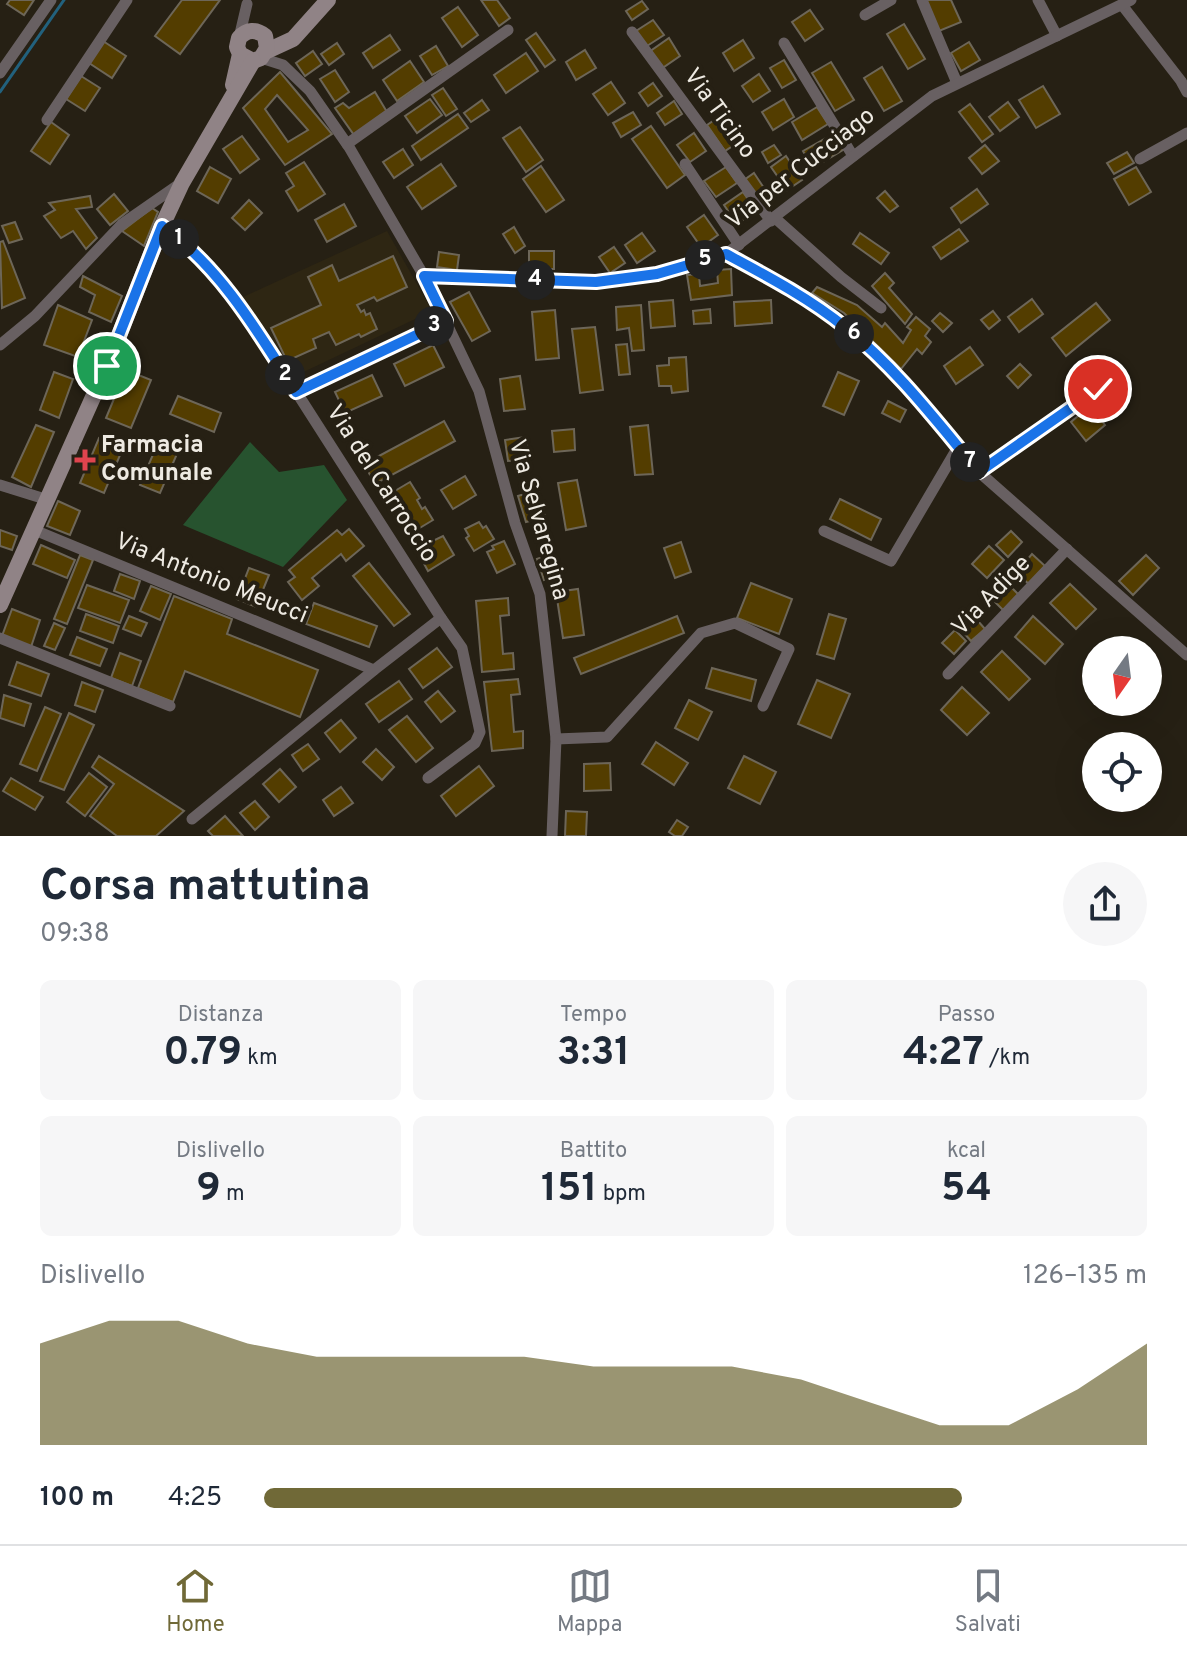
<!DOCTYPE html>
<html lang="it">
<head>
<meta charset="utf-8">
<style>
	:root { --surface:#fff; --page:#f6f6f7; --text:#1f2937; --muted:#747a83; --line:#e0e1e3; --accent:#706937 }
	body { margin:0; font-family:Overpass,sans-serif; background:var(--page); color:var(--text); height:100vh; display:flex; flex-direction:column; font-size:30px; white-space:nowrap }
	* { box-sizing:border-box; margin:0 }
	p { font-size:26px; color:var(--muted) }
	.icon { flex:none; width:44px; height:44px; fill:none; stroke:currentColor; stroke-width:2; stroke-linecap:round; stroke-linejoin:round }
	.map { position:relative; height:836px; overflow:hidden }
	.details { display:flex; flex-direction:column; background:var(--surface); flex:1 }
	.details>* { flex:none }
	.needle { width:52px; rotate:194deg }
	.tools { position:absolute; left:1082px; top:636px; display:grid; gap:16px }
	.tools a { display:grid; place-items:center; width:80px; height:80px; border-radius:50%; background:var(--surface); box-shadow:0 8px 32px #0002; font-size:40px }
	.pin { position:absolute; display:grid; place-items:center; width:68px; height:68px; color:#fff; margin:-34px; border:4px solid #fff; border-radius:50%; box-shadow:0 2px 8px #0007 }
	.km { position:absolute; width:40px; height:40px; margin:-20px; border-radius:50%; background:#222; color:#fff; font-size:22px; line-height:40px; text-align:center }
	.round { display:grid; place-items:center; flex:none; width:84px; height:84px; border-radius:42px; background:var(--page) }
	.summary { display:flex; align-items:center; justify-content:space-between; height:136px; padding:0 40px }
	h1 { font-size:44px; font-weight:700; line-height:60px }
	.figures { display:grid; grid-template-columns:repeat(3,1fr); gap:12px; height:136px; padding:8px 40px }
	.figures div { display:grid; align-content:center; border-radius:12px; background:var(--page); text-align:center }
	.figures b { font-size:40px; font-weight:700 }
	.figures small { font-size:22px; font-weight:400 }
	.figures p { font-size:22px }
	.chart { height:224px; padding:16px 40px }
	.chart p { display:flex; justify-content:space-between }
	.chart svg { width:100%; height:144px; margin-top:8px; fill:var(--accent); opacity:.7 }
	ul { padding:0 40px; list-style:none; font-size:26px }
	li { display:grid; grid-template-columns:128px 96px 1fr; align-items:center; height:60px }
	li i { height:20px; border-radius:10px; background:var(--accent) }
	.tab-bar { display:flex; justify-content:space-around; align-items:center; height:112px; border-top:2px solid var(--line); background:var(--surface); font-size:22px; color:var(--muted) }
	.tab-bar a { display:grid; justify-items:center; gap:4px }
	.tab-bar .selected { color:var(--accent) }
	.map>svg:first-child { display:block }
	.built { fill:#2e2613 }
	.green { fill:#27532f }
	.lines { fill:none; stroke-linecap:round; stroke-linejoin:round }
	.stream { stroke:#22617d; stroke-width:3 }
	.building { fill:#533d00; stroke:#6d6658; stroke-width:2; fill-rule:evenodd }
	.street { stroke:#686062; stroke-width:11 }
	.secondary { stroke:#908386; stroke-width:16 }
	.route-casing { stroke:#fff; stroke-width:16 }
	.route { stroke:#1a73e8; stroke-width:10 }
	.health-dot { fill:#e0444e; stroke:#262014; stroke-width:3 }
	.labels { text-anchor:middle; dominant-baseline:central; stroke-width:8; stroke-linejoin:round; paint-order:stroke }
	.street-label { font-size:24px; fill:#eeeae2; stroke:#262014 }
	.poi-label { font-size:24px; font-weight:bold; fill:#eeeae2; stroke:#262014; text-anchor:start }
</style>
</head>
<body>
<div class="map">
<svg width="1187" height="836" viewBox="0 0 1187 836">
	<rect width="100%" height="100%" fill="#262014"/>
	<polygon class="built" points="387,231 432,311 293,377 241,298"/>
	<polygon class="green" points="250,442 279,472 324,465 347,500 283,567 183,525"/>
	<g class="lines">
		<polyline class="stream" points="0,92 64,0"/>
	</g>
	<g class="building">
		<polygon points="10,0 34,0 24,15 7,4"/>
		<polygon points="182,0 220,0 180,54 155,36"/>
		<polygon points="481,0 497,0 510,18 499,26"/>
		<polygon points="926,0 951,0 961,22 939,31"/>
		<polygon points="642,1 648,9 632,20 626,11"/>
		<polygon points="458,7 478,35 462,47 442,18"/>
		<polygon points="810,10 823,29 805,41 792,22"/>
		<polygon points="653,20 664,35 647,46 636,31"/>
		<polygon points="904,24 925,59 908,69 887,34"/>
		<polygon points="536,33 555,60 545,67 526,40"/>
		<polygon points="390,35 400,50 373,68 363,53"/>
		<polygon points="669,38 680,56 661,69 649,52"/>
		<polygon points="743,40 754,58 734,71 723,53"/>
		<polygon points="103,41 126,56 112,78 89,63"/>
		<polygon points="969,42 980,60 961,71 951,53"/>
		<polygon points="337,43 344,54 329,65 321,54"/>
		<polygon points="436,46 448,66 432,75 420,56"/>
		<polygon points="585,50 596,68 576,80 566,62"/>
		<polygon points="313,51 322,64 305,76 296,63"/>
		<polygon points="526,53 538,71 506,93 494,75"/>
		<polygon points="784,60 796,80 782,88 770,68"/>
		<polygon points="410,61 424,82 397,101 383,80"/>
		<polygon points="831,62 854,100 835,111 812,73"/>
		<polygon points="882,67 902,101 884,111 864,78"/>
		<polygon points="335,70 349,92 335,102 320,79"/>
		<path d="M280,72L332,134L285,165L243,108ZM277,95L308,130L288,142L265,109Z"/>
		<polygon points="759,74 770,91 753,102 742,86"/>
		<polygon points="81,76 100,88 85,111 66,99"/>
		<polygon points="611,82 625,103 608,115 593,94"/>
		<polygon points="653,83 662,96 648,106 639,93"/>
		<polygon points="1043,86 1060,114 1036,128 1019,100"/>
		<polygon points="443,88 457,109 446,116 432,95"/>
		<polygon points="375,92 387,112 354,135 335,108 343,103 349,108"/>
		<polygon points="430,99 442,115 417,133 405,116"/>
		<polygon points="784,99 794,117 773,130 762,112"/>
		<polygon points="482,100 489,110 471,122 464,113"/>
		<polygon points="674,101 682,114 665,125 657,113"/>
		<polygon points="1008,102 1019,117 1000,131 989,117"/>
		<polygon points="970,104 993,134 982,142 959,112"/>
		<polygon points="817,107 828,124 802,140 792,122"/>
		<polygon points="633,112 641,125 621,137 613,123"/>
		<polygon points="458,114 468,128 421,160 412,146"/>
		<polygon points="722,115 740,141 725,151 707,125"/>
		<polygon points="51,122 69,135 50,164 31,151"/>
		<polygon points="651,126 685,175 667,188 632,139"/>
		<polygon points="520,127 543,160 526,172 503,138"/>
		<polygon points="694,133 706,151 690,162 677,145"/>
		<polygon points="833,134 843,150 813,168 803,151"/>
		<polygon points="242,136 259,159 240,173 223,149"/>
		<polygon points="774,145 781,155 768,163 762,152"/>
		<polygon points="985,145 999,161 982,174 969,158"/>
		<polygon points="403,149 413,165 394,178 383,162"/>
		<polygon points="1127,152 1134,163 1114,174 1107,163"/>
		<polygon points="786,156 802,180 787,190 771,167"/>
		<polygon points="304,162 325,194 298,211 286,191 294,186 286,173"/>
		<polygon points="441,164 456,186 422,209 407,187"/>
		<polygon points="541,166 564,200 546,212 523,179"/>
		<polygon points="210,167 231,179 218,203 197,191"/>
		<polygon points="726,167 737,183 716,197 704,181"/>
		<polygon points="1136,167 1151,192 1129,205 1114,179"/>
		<polygon points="754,173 768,194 758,200 744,180"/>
		<polygon points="977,189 988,204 961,223 951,208"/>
		<polygon points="885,191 898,206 890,212 877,198"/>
		<polygon points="743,192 756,211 737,224 724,205"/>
		<polygon points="114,194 128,211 110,225 97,209"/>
		<polygon points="90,196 92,207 76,209 97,238 86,249 73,231 61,238 44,216 55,210 49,203"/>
		<polygon points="249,200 262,213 245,230 232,218"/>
		<polygon points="344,204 356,226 327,242 315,220"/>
		<polygon points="152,208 158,212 144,246 122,231"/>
		<polygon points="704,215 718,235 701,247 687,227"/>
		<polygon points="15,222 22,239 9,243 2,226"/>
		<polygon points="514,227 525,246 515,253 503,234"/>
		<polygon points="959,229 968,241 941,259 933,247"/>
		<polygon points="642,233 655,251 637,263 625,245"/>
		<polygon points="860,233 889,253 881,264 853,244"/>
		<polygon points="3,241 25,298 2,308 0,242"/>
		<polygon points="614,247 625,263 610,273 599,257"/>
		<rect x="529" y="251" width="25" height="18"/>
		<polygon points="439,252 459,255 457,270 437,267"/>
		<polygon points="393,256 407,287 377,301 374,297 357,305 361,312 364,310 366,315 370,313 377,329 361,337 359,334 336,345 329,332 313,339 316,348 287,361 271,328 321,305 308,277 332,265 339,281"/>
		<polygon points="731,269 732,295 691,300 687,275 699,274 700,286 718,283 717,270"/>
		<polygon points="885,273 894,283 889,288 912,314 905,324 872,286"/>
		<polygon points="83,276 122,296 111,322 89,312 95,295 80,287"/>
		<polygon points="817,287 857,305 882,327 885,323 903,343 911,330 907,327 916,317 930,329 925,336 931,342 922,354 917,349 901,369 844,313 812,293"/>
		<polygon points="469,292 490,331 472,341 450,302"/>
		<polygon points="1032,299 1043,314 1019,332 1008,317"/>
		<polygon points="673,300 675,326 651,328 649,302"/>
		<polygon points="771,300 772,323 735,326 734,302"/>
		<polygon points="1096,303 1110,320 1066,356 1052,338"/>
		<polygon points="58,305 92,320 78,357 44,345"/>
		<polygon points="641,305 644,350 632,351 629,328 617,330 616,307"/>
		<polygon points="710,309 711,323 694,324 693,311"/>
		<polygon points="555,310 559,358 536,360 532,312"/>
		<polygon points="993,311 1000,320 989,329 981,320"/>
		<polygon points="940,313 952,323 943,332 932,321"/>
		<polygon points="595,327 603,390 580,393 572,329"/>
		<polygon points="627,344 630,374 619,375 616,345"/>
		<polygon points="433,345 444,367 405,386 394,364"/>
		<polygon points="970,347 983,365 956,384 944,366"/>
		<polygon points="686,357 688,391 672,393 671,386 659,386 657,366 669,365 669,358"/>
		<polygon points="1020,364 1031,375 1018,388 1007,376"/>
		<polygon points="126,370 151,380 131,428 106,418"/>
		<polygon points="54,372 73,379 59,418 40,410"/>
		<polygon points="838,372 859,381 844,415 823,406"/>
		<polygon points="372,375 382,396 345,413 335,392"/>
		<polygon points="520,376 525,409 504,411 500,379"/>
		<polygon points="178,396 221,413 214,432 170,414"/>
		<polygon points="888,401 906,410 900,422 882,413"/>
		<polygon points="1090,406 1105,425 1086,441 1071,422"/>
		<polygon points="444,421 455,441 375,484 364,464"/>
		<polygon points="36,425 54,432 31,487 12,477"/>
		<polygon points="648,425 653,474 635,475 630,427"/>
		<polygon points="574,429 575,450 554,452 552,431"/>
		<polygon points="526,437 529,459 508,461 505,440"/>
		<polygon points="99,438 123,448 104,493 80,483"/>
		<polygon points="160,438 180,447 160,493 140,485"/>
		<polygon points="465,476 476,495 453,509 441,490"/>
		<polygon points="577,480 586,526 566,530 558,483"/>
		<polygon points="410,482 420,498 417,500 422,509 425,507 433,520 408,535 383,498"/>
		<polygon points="538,490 545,517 526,522 518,496"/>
		<polygon points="840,499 881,519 871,540 830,519"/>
		<polygon points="58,501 80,511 70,535 47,526"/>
		<polygon points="479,522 483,528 486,526 494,539 474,551 466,538 469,536 465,529"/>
		<polygon points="349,529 364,546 346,561 341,554 312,578 319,586 302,600 288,582 295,577 289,570 337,530 342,535"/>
		<polygon points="0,530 17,536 12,550 0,546"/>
		<polygon points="1011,531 1022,542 1008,557 996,545"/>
		<polygon points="443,536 454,555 428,571 416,549"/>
		<polygon points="504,541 515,564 497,573 487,552 494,549 492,546"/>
		<polygon points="681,542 691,572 675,578 664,548"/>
		<polygon points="41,545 75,560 67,578 33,564"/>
		<polygon points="989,546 1004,560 987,578 972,564"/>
		<polygon points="552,554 559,575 544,580 537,559"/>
		<polygon points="1032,554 1045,566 1029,584 1016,573"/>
		<polygon points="80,555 93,560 67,624 54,619"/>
		<polygon points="1146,555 1159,568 1133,595 1119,581"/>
		<polygon points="369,563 410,614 394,626 353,576"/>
		<polygon points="249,568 269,575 256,607 237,599"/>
		<polygon points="120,574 140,581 134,599 114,591"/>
		<polygon points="751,583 792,599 779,634 737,618"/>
		<polygon points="1070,584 1096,609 1076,629 1050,603"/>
		<polygon points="87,585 129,600 120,623 78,608"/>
		<polygon points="151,586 171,594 160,620 140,611"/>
		<polygon points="1010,586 1019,595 1004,611 995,602"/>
		<polygon points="578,589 584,635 563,638 556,592"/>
		<polygon points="174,596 232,619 227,634 318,670 300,717 185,671 173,702 138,688"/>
		<polygon points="508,598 509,615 500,616 503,654 513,653 514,669 482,672 476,601"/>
		<polygon points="314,603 377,626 369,647 306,624"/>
		<polygon points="12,609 40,620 31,647 2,636"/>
		<polygon points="970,612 985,629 971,641 956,624"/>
		<polygon points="86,614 119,626 113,643 80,631"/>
		<polygon points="829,614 846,619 834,659 817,654"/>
		<polygon points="129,616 147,623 141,636 123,629"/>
		<polygon points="677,616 684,633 581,674 574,658"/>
		<polygon points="1033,616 1063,644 1045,664 1015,637"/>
		<polygon points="54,623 65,628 55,650 44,646"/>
		<polygon points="955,630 966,641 954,654 942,643"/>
		<polygon points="77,637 107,649 100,666 70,655"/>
		<polygon points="437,648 452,667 423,688 409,669"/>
		<polygon points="1002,651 1030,679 1009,700 981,672"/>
		<polygon points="120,653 141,661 132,686 111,678"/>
		<polygon points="17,662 49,674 41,696 9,685"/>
		<polygon points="712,668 756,680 751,701 706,688"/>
		<polygon points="518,679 520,694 511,695 514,732 523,731 523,748 492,751 484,682"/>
		<polygon points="817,680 850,694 831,738 798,724"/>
		<polygon points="399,681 412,699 379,722 366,704"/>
		<polygon points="82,682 103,690 95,712 75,705"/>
		<polygon points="962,687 989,713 967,735 941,710"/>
		<polygon points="438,691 455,711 441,722 425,702"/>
		<polygon points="4,695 31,704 24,726 0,718"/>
		<polygon points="689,700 712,712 698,740 675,728"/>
		<polygon points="45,707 61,714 37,771 20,764"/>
		<polygon points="69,713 94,725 64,790 40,781"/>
		<polygon points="407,716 433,748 416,762 389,730"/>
		<polygon points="341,720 356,738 340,752 325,733"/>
		<polygon points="656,742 688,763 674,785 642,764"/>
		<polygon points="308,744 319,759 303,771 292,755"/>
		<polygon points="376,749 394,767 382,780 363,762"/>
		<polygon points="99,756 184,811 156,836 117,836 90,816 114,784 92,767"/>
		<polygon points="744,756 776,772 760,804 728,788"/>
		<polygon points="610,763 611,790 584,791 584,764"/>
		<polygon points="479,766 494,786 456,816 441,796"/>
		<polygon points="280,769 296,787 279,802 263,784"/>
		<polygon points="89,773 107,787 85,816 67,802"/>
		<polygon points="11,778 43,797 35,810 3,791"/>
		<polygon points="341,787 353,803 334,816 323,800"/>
		<polygon points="255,801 269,817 255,830 240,813"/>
		<polygon points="566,811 587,812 586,836 565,836"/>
		<polygon points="225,816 243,836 213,836 208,831"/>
		<polygon points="677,820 688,827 682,836 675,836 669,832"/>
	</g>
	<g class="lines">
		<g class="street">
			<polyline points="922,0 957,83"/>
			<polyline points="1038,0 1057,36"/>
			<polyline points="1122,5 1181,81 1187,92"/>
			<polyline points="865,15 891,0"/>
			<polyline points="632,32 771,221"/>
			<polyline points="239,38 247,4"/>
			<polyline points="784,43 853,156"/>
			<polyline points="261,58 283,65 310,91 349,147 424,276 479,391 515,523 540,594 556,739 552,836"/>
			<polyline points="0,73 51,0"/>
			<polyline points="47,120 127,0"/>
			<polyline points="347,144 508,30"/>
			<polyline points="1140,159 1187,133"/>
			<polyline points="685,164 739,245"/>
			<polyline points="775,218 841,277 881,308"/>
			<polyline points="162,226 209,268 242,307 441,618 462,648 480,732 475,743 428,778"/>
			<polyline points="726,254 792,289 846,328 897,375 979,472 1187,655"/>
			<polyline points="424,276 596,282 657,274 726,254 932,96 1131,0"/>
			<polyline points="0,345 35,316 122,224 181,183"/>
			<polyline points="296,392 446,321"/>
			<polyline points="979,472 1098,389"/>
			<polyline points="0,485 45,499"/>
			<polyline points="32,529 374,670"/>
			<polyline points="824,531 891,561 958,447"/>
			<polyline points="0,638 170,706"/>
			<polyline points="948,674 1067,549"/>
			<polyline points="556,739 607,737 701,633 735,623 789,649 763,706"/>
			<polyline points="192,819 374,670 441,618"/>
		</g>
		<g class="secondary">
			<polyline points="267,51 293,39 328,0"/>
			<path d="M233,85L240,54L237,47L239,38C247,29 256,29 265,36L267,48L261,58L253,61L240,54"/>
			<polyline points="0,605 107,366 162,226 182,183 253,61"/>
		</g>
	</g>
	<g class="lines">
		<g class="route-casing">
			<path id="route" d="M107,366L162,226C221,268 258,332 296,392L446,321L424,276L596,282L657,274L726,254C767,276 809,298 846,328C897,369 937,422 979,472L1098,389"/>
		</g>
		<use href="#route" class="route"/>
	</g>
	<path class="health-dot" d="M81 448h8v8h8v8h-8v8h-8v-8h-8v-8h8z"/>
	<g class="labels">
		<g class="street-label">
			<text transform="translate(719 114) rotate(54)">Via Ticino</text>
			<text transform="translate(801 169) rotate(-38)">Via per Cucciago</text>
			<text transform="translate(381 484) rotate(57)">Via del Carroccio</text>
			<text transform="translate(538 520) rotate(74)">Via Selvaregina</text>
			<text transform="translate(211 579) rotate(22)">Via Antonio Meucci</text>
			<text transform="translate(992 596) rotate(-46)">Via Adige</text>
		</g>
		<g class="poi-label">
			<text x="101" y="446">Farmacia<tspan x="101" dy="28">Comunale</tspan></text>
		</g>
	</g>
</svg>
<div class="tools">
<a><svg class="needle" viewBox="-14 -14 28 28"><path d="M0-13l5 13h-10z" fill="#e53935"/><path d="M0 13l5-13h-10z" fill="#747a83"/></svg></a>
<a><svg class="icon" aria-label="locate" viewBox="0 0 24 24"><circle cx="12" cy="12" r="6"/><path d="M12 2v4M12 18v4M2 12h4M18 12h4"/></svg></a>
</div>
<div class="pin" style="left:107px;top:366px;background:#1e9e55"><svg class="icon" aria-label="arrive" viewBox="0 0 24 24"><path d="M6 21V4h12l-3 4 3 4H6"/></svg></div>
<div class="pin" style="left:1098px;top:389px;background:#d93025"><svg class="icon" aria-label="check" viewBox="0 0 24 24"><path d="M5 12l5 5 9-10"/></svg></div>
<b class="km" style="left:179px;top:239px">1</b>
<b class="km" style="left:285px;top:375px">2</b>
<b class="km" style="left:434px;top:326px">3</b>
<b class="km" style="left:535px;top:280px">4</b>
<b class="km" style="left:705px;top:260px">5</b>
<b class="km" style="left:854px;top:334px">6</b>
<b class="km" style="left:970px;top:462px">7</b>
</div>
<section class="details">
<div class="summary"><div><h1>Corsa mattutina</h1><p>09:38</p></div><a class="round"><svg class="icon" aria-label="share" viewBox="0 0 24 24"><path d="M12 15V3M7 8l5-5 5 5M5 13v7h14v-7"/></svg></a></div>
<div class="figures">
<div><p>Distanza</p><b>0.79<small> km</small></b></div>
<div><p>Tempo</p><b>3:31</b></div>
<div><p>Passo</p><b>4:27<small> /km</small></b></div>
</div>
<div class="figures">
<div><p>Dislivello</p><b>9<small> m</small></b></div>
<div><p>Battito</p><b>151<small> bpm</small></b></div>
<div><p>kcal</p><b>54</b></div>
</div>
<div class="chart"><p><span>Dislivello</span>126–135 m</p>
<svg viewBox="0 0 160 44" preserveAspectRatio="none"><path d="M0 44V13L10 6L20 6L30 13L40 17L50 17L60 17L70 17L80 20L90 20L100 20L110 24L120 31L130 38L140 38L150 27L160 13V44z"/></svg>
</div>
<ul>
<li><b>100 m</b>4:25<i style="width:79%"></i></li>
</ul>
</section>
<nav class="tab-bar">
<a class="selected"><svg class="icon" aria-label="home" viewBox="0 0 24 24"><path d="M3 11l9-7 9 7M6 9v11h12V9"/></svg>Home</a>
<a><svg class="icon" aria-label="map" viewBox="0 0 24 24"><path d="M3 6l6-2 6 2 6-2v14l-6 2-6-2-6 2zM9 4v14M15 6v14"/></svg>Mappa</a>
<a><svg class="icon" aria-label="saved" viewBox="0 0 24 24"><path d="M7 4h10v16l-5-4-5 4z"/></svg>Salvati</a>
</nav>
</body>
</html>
